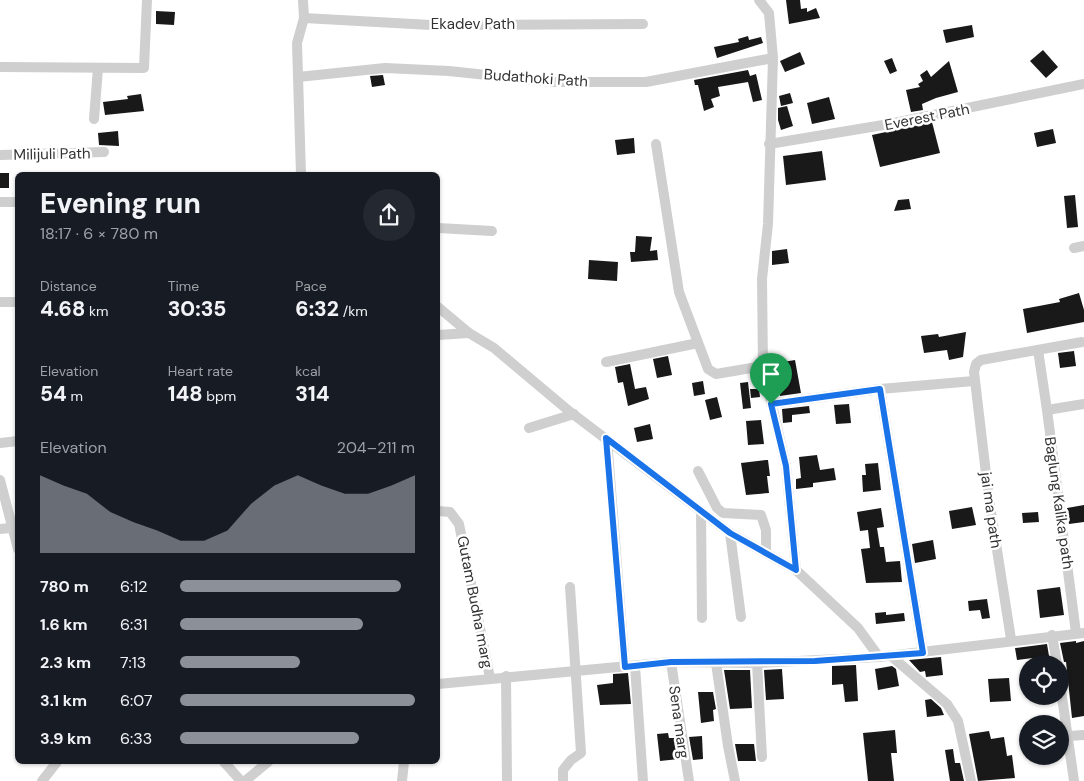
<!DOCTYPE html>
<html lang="en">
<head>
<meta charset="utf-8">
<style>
	:root { --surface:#171b24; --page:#242831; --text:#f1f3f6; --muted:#9ea1a6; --accent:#8c9099 }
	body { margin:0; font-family:"DM Sans",sans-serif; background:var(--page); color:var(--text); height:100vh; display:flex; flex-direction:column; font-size:19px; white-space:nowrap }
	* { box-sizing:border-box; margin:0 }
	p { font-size:16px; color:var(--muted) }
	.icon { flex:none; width:28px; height:28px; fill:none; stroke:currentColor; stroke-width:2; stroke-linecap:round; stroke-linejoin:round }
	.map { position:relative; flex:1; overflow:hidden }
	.drawer { position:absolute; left:15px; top:172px; width:425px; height:592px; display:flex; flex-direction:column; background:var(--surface); border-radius:8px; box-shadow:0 1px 4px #0004 }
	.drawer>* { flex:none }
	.tools { position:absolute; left:1019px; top:655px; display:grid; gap:10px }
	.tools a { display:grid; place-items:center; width:50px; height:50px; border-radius:50%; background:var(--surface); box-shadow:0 1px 4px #0004; font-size:25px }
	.pin { position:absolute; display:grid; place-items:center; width:42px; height:42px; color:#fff; margin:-51px -21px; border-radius:50% 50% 50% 0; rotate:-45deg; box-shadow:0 0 5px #0007 }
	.pin .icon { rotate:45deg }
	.round { display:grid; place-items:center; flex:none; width:52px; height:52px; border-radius:26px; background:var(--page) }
	.head { display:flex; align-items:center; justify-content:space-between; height:85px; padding:0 25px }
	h1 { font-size:28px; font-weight:800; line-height:38px }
	.figures { display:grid; grid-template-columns:repeat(3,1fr); gap:8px; height:85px; padding:5px 25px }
	.figures div { display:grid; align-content:center }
	.figures b { font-size:21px; font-weight:800 }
	.figures small { font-size:14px; font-weight:400 }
	.figures p { font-size:14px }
	.chart { height:140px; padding:10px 25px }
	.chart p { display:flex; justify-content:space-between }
	.chart svg { width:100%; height:90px; margin-top:5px; fill:var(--accent); opacity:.7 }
	ul { padding:0 25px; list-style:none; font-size:16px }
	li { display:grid; grid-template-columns:80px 60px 1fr; align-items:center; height:38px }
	li i { height:12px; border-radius:6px; background:var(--accent) }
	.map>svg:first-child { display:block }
	.building { fill:#191919 }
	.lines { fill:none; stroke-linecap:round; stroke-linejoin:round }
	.minor { stroke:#cfcfcf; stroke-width:10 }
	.route-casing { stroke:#fff; stroke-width:10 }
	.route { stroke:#1a73e8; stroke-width:6 }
	.labels { text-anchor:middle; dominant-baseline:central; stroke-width:5; stroke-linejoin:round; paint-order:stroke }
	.street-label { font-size:15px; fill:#323232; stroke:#fff }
</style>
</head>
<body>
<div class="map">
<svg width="1084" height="781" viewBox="0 0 1084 781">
	<rect width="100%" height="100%" fill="#fff"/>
	<g class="building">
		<polygon points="786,0 800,0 801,9 807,8 807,12 816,8 820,18 789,24"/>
		<polygon points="156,11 175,12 174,25 156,24"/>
		<polygon points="972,25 974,37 946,43 943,30"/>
		<polygon points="748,36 749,40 761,37 763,43 717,58 714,47 739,42 738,39"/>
		<polygon points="1043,50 1058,67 1046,78 1030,61"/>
		<polygon points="800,52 805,64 785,72 780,61"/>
		<polygon points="892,58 897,71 890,74 884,61"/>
		<polygon points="949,61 958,92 936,98 922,104 923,110 911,112 906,90 920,87 918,84 923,81 920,75 927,70 931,77"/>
		<polygon points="748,70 750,76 756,74 762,100 753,102 748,82 718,87 720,96 711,99 714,107 704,111 698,85 695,85 694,80"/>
		<polygon points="383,75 385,85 372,87 370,76"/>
		<polygon points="790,93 793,103 781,106 779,96"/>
		<polygon points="141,94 144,111 105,115 103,102 128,99 127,96"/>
		<polygon points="829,97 835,119 812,124 807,103"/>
		<polygon points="787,106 793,126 781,130 778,120 778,108"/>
		<polygon points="932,122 940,153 880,167 872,135"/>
		<polygon points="1053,129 1056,143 1037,147 1034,133"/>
		<polygon points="118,131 119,146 99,145 98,133"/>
		<polygon points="634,138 635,153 617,155 615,140"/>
		<polygon points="822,151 826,180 786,185 783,156"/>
		<rect x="0" y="173" width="9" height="15"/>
		<polygon points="1075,195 1078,227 1067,228 1064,196"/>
		<polygon points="909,199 911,209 894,211 898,200"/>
		<polygon points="636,236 652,237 650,251 657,250 658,260 631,262 630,252 635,252"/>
		<polygon points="787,249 789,263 772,265 772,251"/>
		<polygon points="589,260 618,262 617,281 588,279"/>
		<polygon points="1079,293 1084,310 1084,322 1027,333 1023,309 1060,302 1059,299"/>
		<polygon points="966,332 963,357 949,360 947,350 924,353 921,336 938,334 939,337"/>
		<polygon points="1074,351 1076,366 1060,368 1058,353"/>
		<polygon points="668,356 672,375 657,378 653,359"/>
		<polygon points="795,360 801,393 780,396 779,389 786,388 783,362"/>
		<polygon points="630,364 635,389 646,387 649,399 628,406 623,382 618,383 615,367"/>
		<polygon points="703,381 705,394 694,396 692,383"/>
		<polygon points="748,382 751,408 743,409 740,383"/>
		<polygon points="750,389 759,389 760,397 751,398"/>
		<polygon points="717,397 722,417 710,420 705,400"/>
		<polygon points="849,404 851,423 836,424 834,405"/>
		<polygon points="809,406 810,413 792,415 792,422 783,423 782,409"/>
		<polygon points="761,420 764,444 748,445 746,421"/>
		<polygon points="650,424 653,439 637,442 634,428"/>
		<polygon points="817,455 820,470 834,468 836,480 813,483 813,487 796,489 796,479 801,478 799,457"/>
		<polygon points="766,460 768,460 770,476 767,476 769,493 746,495 741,463"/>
		<polygon points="878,463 881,490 863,492 862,475 866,475 865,464"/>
		<polygon points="1084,505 1084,522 1069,524 1067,508"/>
		<polygon points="972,507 976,525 952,529 949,511"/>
		<polygon points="881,508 884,527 877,528 880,547 884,547 886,562 900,561 902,582 866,583 861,549 870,548 868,530 860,531 857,512"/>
		<polygon points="1038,512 1039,522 1023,523 1022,513"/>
		<polygon points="933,540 936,559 915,563 912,544"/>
		<polygon points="1060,587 1064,615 1040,618 1037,590"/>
		<polygon points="987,599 990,618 982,619 980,610 969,611 968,601"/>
		<polygon points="886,612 886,615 904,613 905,621 876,624 875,613"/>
		<polygon points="1076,641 1076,643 1084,641 1084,716 1072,718 1066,662 1064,662 1060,643"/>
		<polygon points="1047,644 1049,656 1017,660 1015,648"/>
		<polygon points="941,657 943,675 926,677 925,671 920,672 909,660"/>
		<polygon points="856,665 858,701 845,702 843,684 832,685 832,666"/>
		<polygon points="892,666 896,669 899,686 878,690 875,669"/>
		<polygon points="782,669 784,699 766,700 764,670"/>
		<polygon points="724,670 750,670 752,708 730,709"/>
		<polygon points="628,673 631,704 600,705 597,685 613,683 613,674"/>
		<polygon points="1009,678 1011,701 990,702 988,679"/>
		<polygon points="698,692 713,692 716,709 713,710 714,721 701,723"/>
		<polygon points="931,699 941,708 944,715 927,717 925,700"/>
		<polygon points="895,730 897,753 891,753 894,781 868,781 863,733"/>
		<polygon points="989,731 991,739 1004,737 1007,756 1012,755 1015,778 978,781 969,734"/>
		<polygon points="668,733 669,738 676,738 679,759 660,761 657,734"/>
		<polygon points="702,736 703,759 693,760 689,737"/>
		<polygon points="735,744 754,744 756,761 738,761"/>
		<polygon points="953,749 955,763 960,763 964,781 950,781 945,750"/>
	</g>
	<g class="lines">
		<g class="minor">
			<polyline points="759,0 769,13 773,58 768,224 762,279 763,366 786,466 796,570 858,628 879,657"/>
			<polyline points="304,18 431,25 643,24"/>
			<polyline points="0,67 144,68 147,0"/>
			<polyline points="298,77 385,68 449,71 553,82 646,82 773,58"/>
			<polyline points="94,119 98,68"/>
			<polyline points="656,144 679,292 708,369 716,374 763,366"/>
			<polyline points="769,144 889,124 1084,84"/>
			<polyline points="0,155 104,152"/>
			<polyline points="301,175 297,43 304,18 303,0"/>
			<polyline points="0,202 18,202"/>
			<polyline points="438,228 492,231"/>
			<polyline points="1074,248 1084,246"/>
			<polyline points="0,302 18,302"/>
			<polyline points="438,307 469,333 494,348 569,411 730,533 796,570"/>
			<polyline points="438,335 469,333"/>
			<polyline points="1038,350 1047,410"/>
			<polyline points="606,362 698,343"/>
			<polyline points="880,389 923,653"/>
			<polyline points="771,404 880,389 974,381"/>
			<polyline points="529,428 574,414"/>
			<polyline points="607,439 625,667"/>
			<polyline points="0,443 18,441"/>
			<polyline points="698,471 717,508 723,513 761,515 766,530 766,553"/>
			<polyline points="0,480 18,549"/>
			<polyline points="438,511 450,512 459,524 490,678"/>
			<polyline points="701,511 702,618"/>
			<polyline points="0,529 11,528"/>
			<polyline points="730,533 741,617"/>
			<polyline points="1076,633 1047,410 1084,404"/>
			<polyline points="1052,635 1057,664"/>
			<polyline points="1011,639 989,499 974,372 976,364 981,360 1082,342"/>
			<polyline points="891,656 947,704 958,721 971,781"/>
			<polyline points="671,662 689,781"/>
			<polyline points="716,663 728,746 735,781"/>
			<polyline points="757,663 762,757"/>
			<polyline points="635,666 643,781"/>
			<polyline points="506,676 507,781"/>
			<polyline points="1060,683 1074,781"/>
			<polyline points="438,684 671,662 757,663 879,657 1084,633"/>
			<polyline points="1069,736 1084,735"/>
			<polyline points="224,762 241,781"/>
			<polyline points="42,781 57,762"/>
			<polyline points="245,781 268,762"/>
			<polyline points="402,781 404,762"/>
			<polyline points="563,781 563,770 571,760 581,753 570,587"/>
		</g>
	</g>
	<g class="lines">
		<g class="route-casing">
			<polygon id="route" points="880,389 923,653 815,661 671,662 625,667 606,438 730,533 796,570 786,466 771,404"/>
		</g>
		<use href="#route" class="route"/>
	</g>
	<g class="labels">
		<g class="street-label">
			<text x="473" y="24">Ekadev Path</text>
			<text transform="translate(536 78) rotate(4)">Budathoki Path</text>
			<text transform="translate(927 117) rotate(-11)">Everest Path</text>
			<text transform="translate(52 154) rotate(-1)">Milijuli Path</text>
			<text transform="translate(1059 503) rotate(82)">Baglung Kalika path</text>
			<text transform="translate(991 510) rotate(82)">jai ma path</text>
			<text transform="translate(475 602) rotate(79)">Gutam Budha marg</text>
			<text transform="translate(679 722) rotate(82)">Sena marg</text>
		</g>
	</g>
</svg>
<div class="tools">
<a><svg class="icon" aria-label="locate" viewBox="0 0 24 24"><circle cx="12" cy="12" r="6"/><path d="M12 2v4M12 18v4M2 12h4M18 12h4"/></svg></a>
<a><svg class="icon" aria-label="layers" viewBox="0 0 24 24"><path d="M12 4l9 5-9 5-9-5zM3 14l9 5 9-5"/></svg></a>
</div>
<div class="pin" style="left:771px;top:404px;background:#1e9e55"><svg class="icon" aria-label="arrive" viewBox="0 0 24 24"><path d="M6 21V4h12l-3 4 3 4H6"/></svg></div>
<section class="drawer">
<div class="head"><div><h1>Evening run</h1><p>18:17 · 6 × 780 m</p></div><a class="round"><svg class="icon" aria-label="share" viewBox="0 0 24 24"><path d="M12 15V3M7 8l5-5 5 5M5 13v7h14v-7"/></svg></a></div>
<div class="figures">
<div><p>Distance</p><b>4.68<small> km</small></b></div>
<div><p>Time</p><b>30:35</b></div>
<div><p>Pace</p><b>6:32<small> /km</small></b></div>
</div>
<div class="figures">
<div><p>Elevation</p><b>54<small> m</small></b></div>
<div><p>Heart rate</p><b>148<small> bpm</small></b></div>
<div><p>kcal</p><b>314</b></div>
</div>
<div class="chart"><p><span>Elevation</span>204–211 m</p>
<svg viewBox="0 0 160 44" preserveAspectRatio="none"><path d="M0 44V6L10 11L20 15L30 24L40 29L50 33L60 38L70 38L80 33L90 20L100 11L110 6L120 11L130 15L140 15L150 11L160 6V44z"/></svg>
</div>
<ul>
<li><b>780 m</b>6:12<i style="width:94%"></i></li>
<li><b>1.6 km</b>6:31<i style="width:78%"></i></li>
<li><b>2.3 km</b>7:13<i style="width:51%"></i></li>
<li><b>3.1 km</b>6:07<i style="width:100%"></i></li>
<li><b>3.9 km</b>6:33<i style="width:76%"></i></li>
</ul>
</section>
</div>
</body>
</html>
